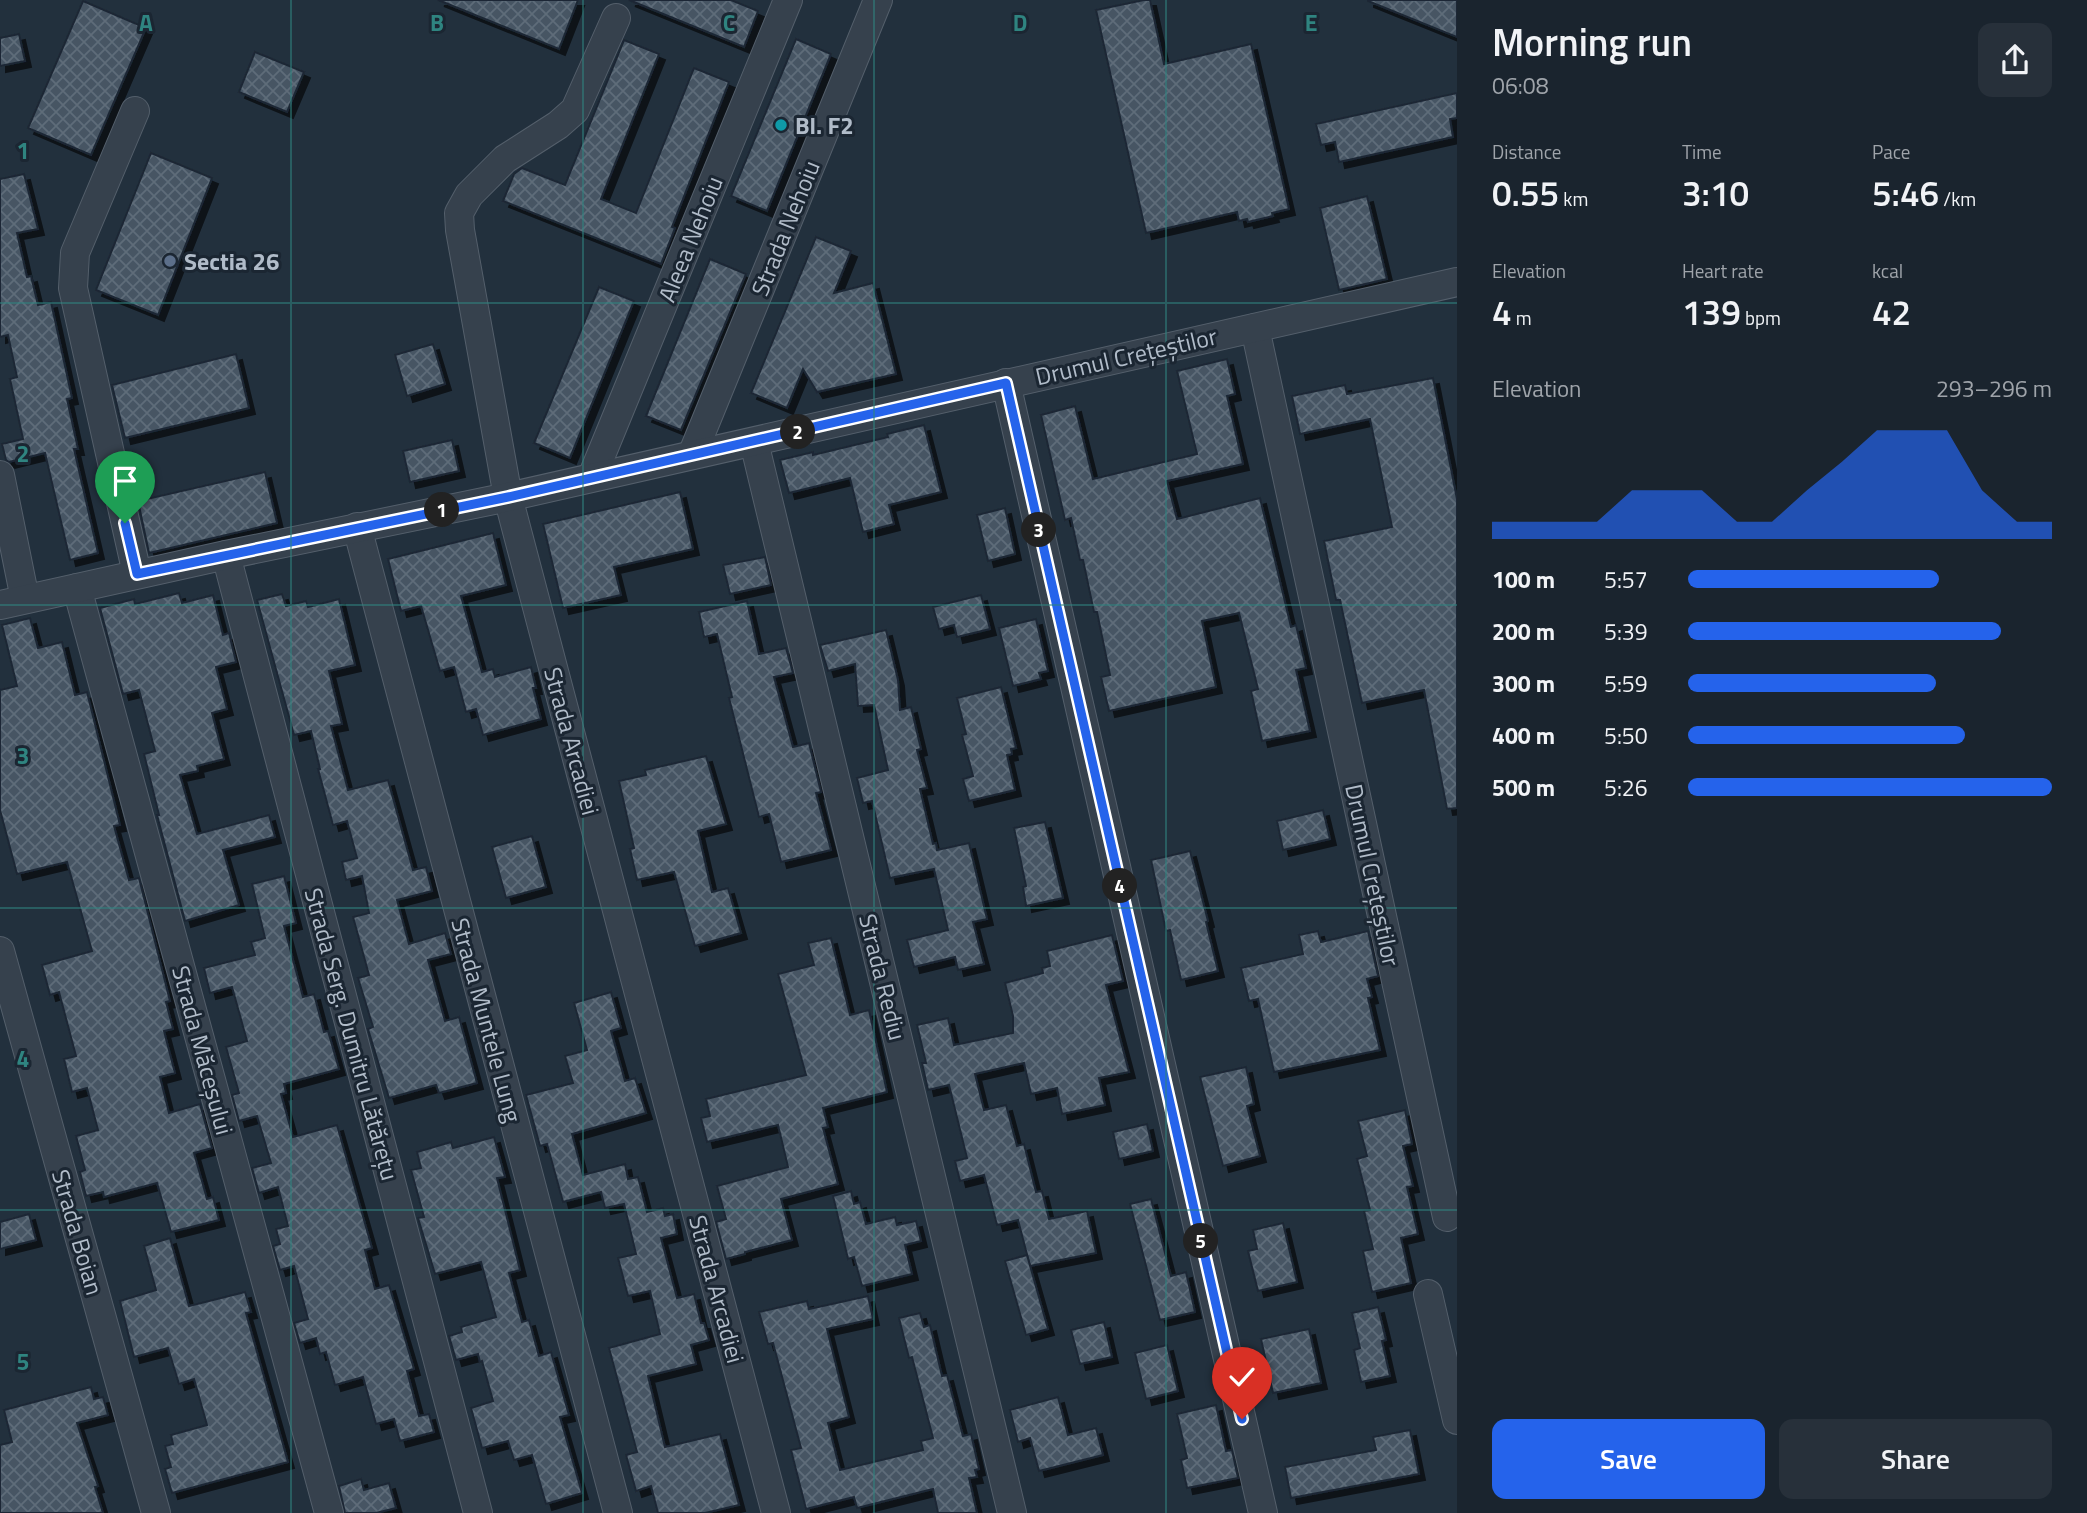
<!DOCTYPE html>
<html lang="en">
<head>
<meta charset="utf-8">
<style>
	:root { --surface:#1a242e; --page:#27303a; --text:#f1f3f6; --muted:#9fa4aa; --accent:#2563eb }
	body { margin:0; font-family:"Titillium Web",sans-serif; background:var(--page); color:var(--text); height:100vh; display:flex; flex-direction:column; font-size:26px; white-space:nowrap }
	* { box-sizing:border-box; margin:0 }
	p { font-size:23px; color:var(--muted) }
	.icon { flex:none; width:38px; height:38px; fill:none; stroke:currentColor; stroke-width:2; stroke-linecap:round; stroke-linejoin:round }
	.map { position:relative; flex:1; overflow:hidden }
	.drawer { display:flex; flex-direction:column; background:var(--surface); width:630px }
	.drawer>* { flex:none }
	.pin { position:absolute; display:grid; place-items:center; width:60px; height:60px; color:#fff; margin:-72px -30px; border-radius:50% 50% 50% 0; rotate:-45deg; box-shadow:0 0 7px #0007 }
	.pin .icon { rotate:45deg }
	.km { position:absolute; width:35px; height:35px; margin:-18px; border-radius:50%; background:#222; color:#fff; font-size:19px; line-height:35px; text-align:center }
	.round { display:grid; place-items:center; flex:none; width:74px; height:74px; border-radius:14px; background:var(--page) }
	.summary { display:flex; align-items:center; justify-content:space-between; height:119px; padding:0 35px }
	h1 { font-size:38px; font-weight:600; line-height:52px }
	.stats { display:grid; grid-template-columns:repeat(3,1fr); gap:10px; height:119px; padding:7px 35px }
	.stats div { display:grid; align-content:center }
	.stats b { font-size:35px; font-weight:600 }
	.stats small { font-size:19px; font-weight:400 }
	.stats p { font-size:19px }
	.chart { height:196px; padding:14px 35px }
	.chart p { display:flex; justify-content:space-between }
	.chart svg { width:100%; height:126px; margin-top:7px; fill:var(--accent); opacity:.7 }
	.button { display:flex; gap:14px; margin-top:auto; padding:14px 35px }
	.button a { flex:1; height:80px; border-radius:14px; background:var(--accent); color:#fff; font-size:28px; font-weight:600; line-height:80px; text-align:center }
	.button a+a { background:var(--page); color:var(--text) }
	ul { padding:0 35px; list-style:none; font-size:23px }
	li { display:grid; grid-template-columns:112px 84px 1fr; align-items:center; height:52px }
	li i { height:18px; border-radius:9px; background:var(--accent) }
	main { display:flex; flex:1; min-height:0 }
	.map>svg:first-child { display:block }
	.building { fill:url(#building-cross-hatch); stroke:#1d2834; stroke-width:2; filter:url(#shadow) }
	.lines { fill:none; stroke-linecap:round; stroke-linejoin:round }
	.minor-casing { stroke:#545f6b; stroke-width:30 }
	.minor { stroke:#36414d; stroke-width:28 }
	.route-casing { stroke:#fff; stroke-width:14 }
	.route { stroke:#2563eb; stroke-width:9 }
	.grid { fill:none; stroke:#2f8480; stroke-width:2; stroke-opacity:0.55 }
	.culture-dot { fill:#0f9aa8; stroke:#1b2632; stroke-width:2.5 }
	.service-dot { fill:#5c6f8a; stroke:#1b2632; stroke-width:2.5 }
	.labels { text-anchor:middle; dominant-baseline:central; stroke-width:6; stroke-linejoin:round; paint-order:stroke }
	.poi-label { font-size:24px; font-weight:bold; fill:#b1bcc9; stroke:#1b2632; text-anchor:start }
	.street-label { font-size:24px; fill:#b1bcc9; stroke:#1b2632 }
	.grid-label { font-size:23px; text-anchor:middle; font-weight:bold; fill:#2f8480; stroke:#1b2632; stroke-width:6; stroke-linejoin:round; paint-order:stroke }
</style>
</head>
<body>
<main>
<div class="map">
<svg width="1457" height="1513" viewBox="0 0 1457 1513">
	<defs>
		<pattern id="building-cross-hatch" width="8" height="8" patternUnits="userSpaceOnUse" patternTransform="scale(1.75)"><rect width="8" height="8" fill="#465564"/><path d="M0 0l8 8M0 8l8-8" fill="none" stroke="#5e6c79"/></pattern>
		<filter id="shadow"><feDropShadow dx="6" dy="6" stdDeviation="0" flood-color="#0009"/></filter>
	</defs>
	<rect width="100%" height="100%" fill="#22303d"/>
	<g class="building">
		<polygon points="438,0 578,0 559,49"/>
		<polygon points="629,0 731,0 758,11 744,47"/>
		<polygon points="1144,0 1150,0 1164,64 1251,44 1289,209 1272,213 1273,216 1248,222 1247,219 1239,221 1237,212 1146,233 1096,10"/>
		<polygon points="1368,0 1457,0 1457,37 1368,1"/>
		<polygon points="83,1 146,28 91,155 28,128"/>
		<polygon points="19,34 25,61 0,66 0,38"/>
		<polygon points="796,39 831,54 767,211 731,196"/>
		<polygon points="624,40 659,54 601,199 636,213 694,68 729,82 672,227 675,228 661,264 503,201 514,174 522,168 565,185"/>
		<polygon points="255,52 304,72 287,112 239,92"/>
		<polygon points="1457,93 1457,118 1450,119 1453,137 1339,162 1335,142 1321,145 1316,124"/>
		<polygon points="151,153 212,178 158,315 96,290"/>
		<polygon points="24,174 38,229 17,233 27,277 31,276 38,305 51,302 72,398 67,399 78,449 74,449 98,553 70,560 45,453 9,462 6,460 2,444 23,439 10,379 17,377 8,335 0,337 0,179"/>
		<polygon points="1367,196 1387,279 1339,290 1320,208"/>
		<polygon points="816,237 851,251 834,293 873,283 896,374 817,392 803,369 787,408 751,393"/>
		<polygon points="710,259 746,274 681,430 646,416"/>
		<polygon points="599,287 634,301 570,458 534,443"/>
		<polygon points="433,344 445,384 407,396 395,355"/>
		<polygon points="236,354 249,408 125,438 112,385"/>
		<polygon points="1227,359 1235,394 1227,396 1243,464 1167,481 1177,519 1260,498 1291,627 1296,625 1306,668 1296,670 1310,731 1262,741 1251,691 1258,689 1239,613 1202,621 1216,687 1109,711 1101,677 1110,675 1097,612 1094,612 1083,560 1080,560 1071,518 1065,520 1041,415 1075,406 1093,479 1197,454 1177,371"/>
		<polygon points="1433,378 1457,499 1457,808 1447,809 1424,690 1362,703 1340,600 1336,600 1324,541 1392,527 1370,419 1300,434 1292,396 1345,385 1347,394"/>
		<polygon points="924,425 941,492 889,505 894,524 863,532 850,478 789,493 780,460 813,452 813,455 888,437 887,434"/>
		<polygon points="452,440 459,471 410,482 403,451"/>
		<polygon points="265,472 277,523 149,553 138,501"/>
		<polygon points="680,492 693,549 614,567 621,595 563,608 543,524"/>
		<polygon points="1005,508 1015,554 988,561 977,515"/>
		<polygon points="493,533 506,585 461,596 482,672 493,669 495,677 531,667 536,688 533,688 541,719 483,735 476,709 466,712 454,667 440,671 421,606 401,611 388,559"/>
		<polygon points="765,557 771,585 730,594 723,565"/>
		<polygon points="179,593 182,603 213,595 223,635 229,633 236,662 216,667 227,709 212,713 224,759 197,766 198,771 180,775 197,834 269,815 275,837 223,850 239,905 185,921 157,815 159,815 144,754 155,751 139,690 123,694 100,608 134,599 135,604"/>
		<polygon points="282,594 286,606 306,601 308,607 339,599 355,665 329,671 342,724 331,726 348,790 388,780 413,870 426,867 432,891 397,900 409,944 445,933 451,954 428,960 445,1021 459,1017 477,1083 439,1093 436,1085 389,1098 368,1029 373,1027 358,978 369,975 353,917 369,913 362,876 346,880 342,862 357,858 347,821 333,825 318,769 320,769 311,731 294,735 257,600"/>
		<polygon points="981,595 990,629 957,637 954,625 939,629 933,607"/>
		<polygon points="747,601 759,654 786,648 793,673 774,677 793,747 809,743 821,792 816,793 831,850 781,862 769,814 759,817 729,698 732,697 717,634 704,637 699,612"/>
		<polygon points="30,618 38,648 62,642 75,695 87,692 120,825 114,826 129,880 139,878 170,1001 166,1002 173,1029 164,1031 175,1073 160,1077 169,1113 200,1104 212,1148 194,1153 207,1199 213,1197 219,1220 171,1232 157,1183 104,1197 103,1192 86,1196 80,1172 85,1170 76,1136 98,1130 87,1088 72,1092 64,1059 76,1056 59,992 50,995 42,965 92,951 67,862 17,874 0,810 0,690 17,686 2,625"/>
		<polygon points="1036,619 1048,671 1039,673 1041,679 1013,686 999,628"/>
		<polygon points="886,630 898,680 900,710 911,707 921,749 917,750 927,788 920,789 933,844 936,843 937,850 969,843 987,919 973,922 984,964 958,970 955,957 914,967 907,940 948,930 934,869 890,878 872,801 863,803 857,778 888,770 874,705 858,706 855,664 828,671 820,645"/>
		<polygon points="1001,687 1016,748 1011,749 1012,754 1007,755 1015,790 969,801 963,779 973,776 962,735 966,734 957,698"/>
		<polygon points="706,756 726,824 698,831 712,892 728,888 741,933 695,946 674,872 637,880 630,849 634,848 619,781 646,775 645,770"/>
		<polygon points="1323,810 1330,839 1283,850 1277,821"/>
		<polygon points="1045,822 1063,898 1026,906 1023,887 1026,886 1014,828"/>
		<polygon points="532,836 546,887 506,898 492,847"/>
		<polygon points="1190,851 1208,921 1206,922 1218,971 1181,980 1170,930 1166,931 1151,860"/>
		<polygon points="284,876 296,923 284,926 303,997 314,994 324,1032 328,1031 339,1069 284,1084 286,1093 281,1094 293,1137 337,1125 372,1248 365,1250 375,1289 389,1285 414,1369 407,1371 419,1416 429,1414 434,1432 400,1441 394,1419 376,1424 363,1377 335,1385 326,1352 320,1354 316,1338 300,1343 294,1323 308,1319 294,1266 280,1270 273,1246 280,1244 276,1229 288,1226 278,1187 259,1193 252,1168 271,1163 257,1116 239,1121 232,1095 239,1093 226,1047 247,1041 232,987 210,993 204,968 255,955 251,942 265,938 252,884"/>
		<polygon points="1318,931 1321,942 1368,931 1378,976 1367,979 1372,997 1368,998 1380,1050 1274,1072 1258,999 1249,1001 1241,968 1303,954 1299,935"/>
		<polygon points="1112,935 1123,981 1106,985 1129,1072 1099,1078 1105,1105 1062,1114 1057,1088 1031,1094 1024,1063 975,1074 984,1110 1006,1105 1017,1146 1024,1144 1036,1192 1042,1191 1049,1219 1087,1211 1096,1253 1030,1266 1018,1220 997,1225 984,1175 960,1181 955,1161 967,1158 949,1085 928,1090 922,1063 926,1063 917,1025 948,1018 954,1045 1013,1033 1013,1016 1005,983 1043,973 1042,968 1050,966 1047,951"/>
		<polygon points="831,938 850,1015 869,1010 887,1092 823,1108 828,1127 823,1128 838,1184 781,1199 792,1240 745,1252 745,1254 726,1259 716,1222 726,1219 717,1186 788,1167 778,1125 707,1142 701,1118 710,1116 706,1099 806,1075 778,974 814,965 808,943"/>
		<polygon points="611,992 621,1028 611,1031 625,1081 635,1078 646,1113 572,1134 583,1175 625,1164 628,1179 638,1177 647,1212 663,1208 665,1216 673,1214 677,1234 661,1238 677,1298 694,1294 701,1323 704,1323 709,1340 691,1345 696,1364 648,1376 665,1447 720,1434 739,1505 705,1513 658,1513 651,1486 636,1491 626,1455 637,1452 609,1348 660,1334 650,1291 628,1296 618,1258 636,1254 624,1204 605,1208 601,1192 563,1202 547,1144 540,1146 526,1095 573,1083 565,1056 587,1050 574,1003"/>
		<polygon points="1246,1067 1254,1104 1247,1106 1260,1156 1223,1166 1200,1077"/>
		<polygon points="1405,1110 1412,1144 1403,1146 1413,1186 1407,1187 1418,1234 1401,1238 1411,1283 1372,1292 1363,1251 1373,1249 1364,1211 1370,1210 1357,1159 1367,1156 1358,1121"/>
		<polygon points="1147,1124 1153,1151 1119,1159 1113,1132"/>
		<polygon points="494,1137 505,1177 497,1178 520,1270 509,1273 522,1322 529,1320 539,1356 551,1352 569,1415 560,1417 582,1493 546,1504 532,1455 514,1460 508,1441 482,1448 471,1408 493,1401 482,1361 480,1362 478,1354 456,1360 449,1336 462,1332 461,1327 496,1317 481,1262 435,1274 418,1218 424,1217 411,1170 421,1168 417,1152 451,1142 453,1148"/>
		<polygon points="851,1191 854,1204 860,1202 866,1224 895,1217 897,1225 916,1221 921,1241 905,1245 912,1274 862,1286 854,1257 848,1259 833,1196"/>
		<polygon points="1151,1199 1171,1276 1186,1272 1195,1312 1160,1320 1130,1204"/>
		<polygon points="29,1214 36,1240 0,1249 0,1222"/>
		<polygon points="1283,1223 1297,1282 1258,1291 1248,1251 1257,1249 1253,1230"/>
		<polygon points="170,1238 189,1306 245,1292 251,1312 246,1313 288,1462 172,1493 165,1469 171,1467 165,1446 173,1444 171,1435 207,1425 194,1379 179,1384 168,1348 134,1357 120,1301 156,1290 144,1246"/>
		<polygon points="1027,1255 1048,1329 1026,1335 1005,1261"/>
		<polygon points="868,1296 873,1319 827,1329 849,1417 828,1423 840,1470 923,1450 921,1441 933,1438 912,1357 909,1358 899,1318 920,1313 924,1327 930,1325 942,1376 947,1375 963,1436 971,1434 979,1469 975,1470 977,1477 969,1478 977,1513 938,1513 933,1489 857,1508 854,1497 806,1509 791,1450 801,1448 773,1343 768,1344 759,1312 807,1301 809,1309"/>
		<polygon points="1378,1307 1386,1340 1382,1341 1390,1376 1361,1382 1354,1350 1360,1348 1352,1313"/>
		<polygon points="1104,1322 1112,1357 1080,1364 1071,1330"/>
		<polygon points="1309,1329 1321,1383 1273,1393 1261,1339"/>
		<polygon points="1167,1345 1178,1391 1146,1399 1135,1353"/>
		<polygon points="91,1387 94,1399 103,1397 108,1415 77,1423 98,1486 95,1487 103,1513 0,1513 0,1445 12,1442 4,1410"/>
		<polygon points="1058,1397 1068,1435 1096,1428 1103,1455 1039,1471 1030,1438 1018,1442 1010,1410"/>
		<polygon points="1216,1405 1226,1451 1232,1450 1238,1478 1187,1488 1181,1460 1187,1458 1177,1414"/>
		<polygon points="1410,1430 1419,1474 1291,1498 1285,1467 1376,1450 1373,1437"/>
		<polygon points="361,1479 364,1490 389,1483 396,1508 376,1513 345,1513 339,1486"/>
	</g>
	<g class="lines">
		<g class="minor-casing">
			<g id="minor">
				<polyline points="616,18 575,110 558,125 505,159 469,195 459,213 460,230 508,497 776,1513"/>
				<polyline points="135,111 75,253 73,288 137,574"/>
				<polyline points="1255,328 1447,1217"/>
				<polyline points="1006,383 1263,1513"/>
				<polyline points="754,442 1012,1513"/>
				<polyline points="692,455 878,0"/>
				<polyline points="0,475 25,599"/>
				<polyline points="592,477 788,0"/>
				<polyline points="357,527 618,1513"/>
				<polyline points="226,555 478,1513"/>
				<polyline points="77,588 329,1513"/>
				<polyline points="0,605 226,555 508,497 1457,282"/>
				<polyline points="0,951 156,1513"/>
				<polyline points="1428,1294 1457,1420"/>
			</g>
		</g>
		<use href="#minor" class="minor"/>
	</g>
	<g class="lines">
		<g class="route-casing">
			<polyline id="route" points="125,523 137,574 508,497 1006,383 1242,1419"/>
		</g>
		<use href="#route" class="route"/>
	</g>
	<path class="grid" d="M291,0V1513M583,0V1513M874,0V1513M1166,0V1513M0,303H1457M0,605H1457M0,908H1457M0,1210H1457"/>
	<circle class="culture-dot" cx="781" cy="125" r="7"/>
	<circle class="service-dot" cx="170" cy="261" r="7"/>
	<g class="labels">
		<g class="poi-label">
			<text x="795" y="125">Bl. F2</text>
			<text x="184" y="261">Sectia 26</text>
		</g>
		<g class="street-label">
			<text transform="translate(785 228) rotate(-68)">Strada Nehoiu</text>
			<text transform="translate(690 239) rotate(-68)">Aleea Nehoiu</text>
			<text transform="translate(1126 356) rotate(-13)">Drumul Crețeștilor</text>
			<text transform="translate(572 741) rotate(75)">Strada Arcadiei</text>
			<text transform="translate(1373 875) rotate(78)">Drumul Crețeștilor</text>
			<text transform="translate(883 977) rotate(76)">Strada Rediu</text>
			<text transform="translate(487 1020) rotate(75)">Strada Muntele Lung</text>
			<text transform="translate(352 1034) rotate(75)">Strada Serg. Dumitru Lătărețu</text>
			<text transform="translate(203 1050) rotate(75)">Strada Măceșului</text>
			<text transform="translate(78 1232) rotate(74)">Strada Boian</text>
			<text transform="translate(717 1289) rotate(75)">Strada Arcadiei</text>
		</g>
	</g>
	<g class="grid-label">
		<text x="146" y="31">A</text>
		<text x="437" y="31">B</text>
		<text x="729" y="31">C</text>
		<text x="1020" y="31">D</text>
		<text x="1311" y="31">E</text>
		<text x="23" y="159">1</text>
		<text x="23" y="462">2</text>
		<text x="23" y="764">3</text>
		<text x="23" y="1067">4</text>
		<text x="23" y="1370">5</text>
	</g>
</svg>
<div class="pin" style="left:125px;top:523px;background:#1e9e55"><svg class="icon" aria-label="arrive" viewBox="0 0 24 24"><path d="M6 21V4h12l-3 4 3 4H6"/></svg></div>
<div class="pin" style="left:1242px;top:1419px;background:#d93025"><svg class="icon" aria-label="check" viewBox="0 0 24 24"><path d="M5 12l5 5 9-10"/></svg></div>
<b class="km" style="left:442px;top:510px">1</b>
<b class="km" style="left:798px;top:432px">2</b>
<b class="km" style="left:1039px;top:530px">3</b>
<b class="km" style="left:1120px;top:886px">4</b>
<b class="km" style="left:1201px;top:1241px">5</b>
</div>
<section class="drawer">
<div class="summary"><div><h1>Morning run</h1><p>06:08</p></div><a class="round"><svg class="icon" aria-label="share" viewBox="0 0 24 24"><path d="M12 15V3M7 8l5-5 5 5M5 13v7h14v-7"/></svg></a></div>
<div class="stats">
<div><p>Distance</p><b>0.55<small> km</small></b></div>
<div><p>Time</p><b>3:10</b></div>
<div><p>Pace</p><b>5:46<small> /km</small></b></div>
</div>
<div class="stats">
<div><p>Elevation</p><b>4<small> m</small></b></div>
<div><p>Heart rate</p><b>139<small> bpm</small></b></div>
<div><p>kcal</p><b>42</b></div>
</div>
<div class="chart"><p><span>Elevation</span>293–296 m</p>
<svg viewBox="0 0 160 44" preserveAspectRatio="none"><path d="M0 44V38L10 38L20 38L30 38L40 27L50 27L60 27L70 38L80 38L90 27L100 17L110 6L120 6L130 6L140 27L150 38L160 38V44z"/></svg>
</div>
<ul>
<li><b>100 m</b>5:57<i style="width:69%"></i></li>
<li><b>200 m</b>5:39<i style="width:86%"></i></li>
<li><b>300 m</b>5:59<i style="width:68%"></i></li>
<li><b>400 m</b>5:50<i style="width:76%"></i></li>
<li><b>500 m</b>5:26<i style="width:100%"></i></li>
</ul>
<div class="button"><a>Save</a><a>Share</a></div>
</section>
</main>
</body>
</html>
